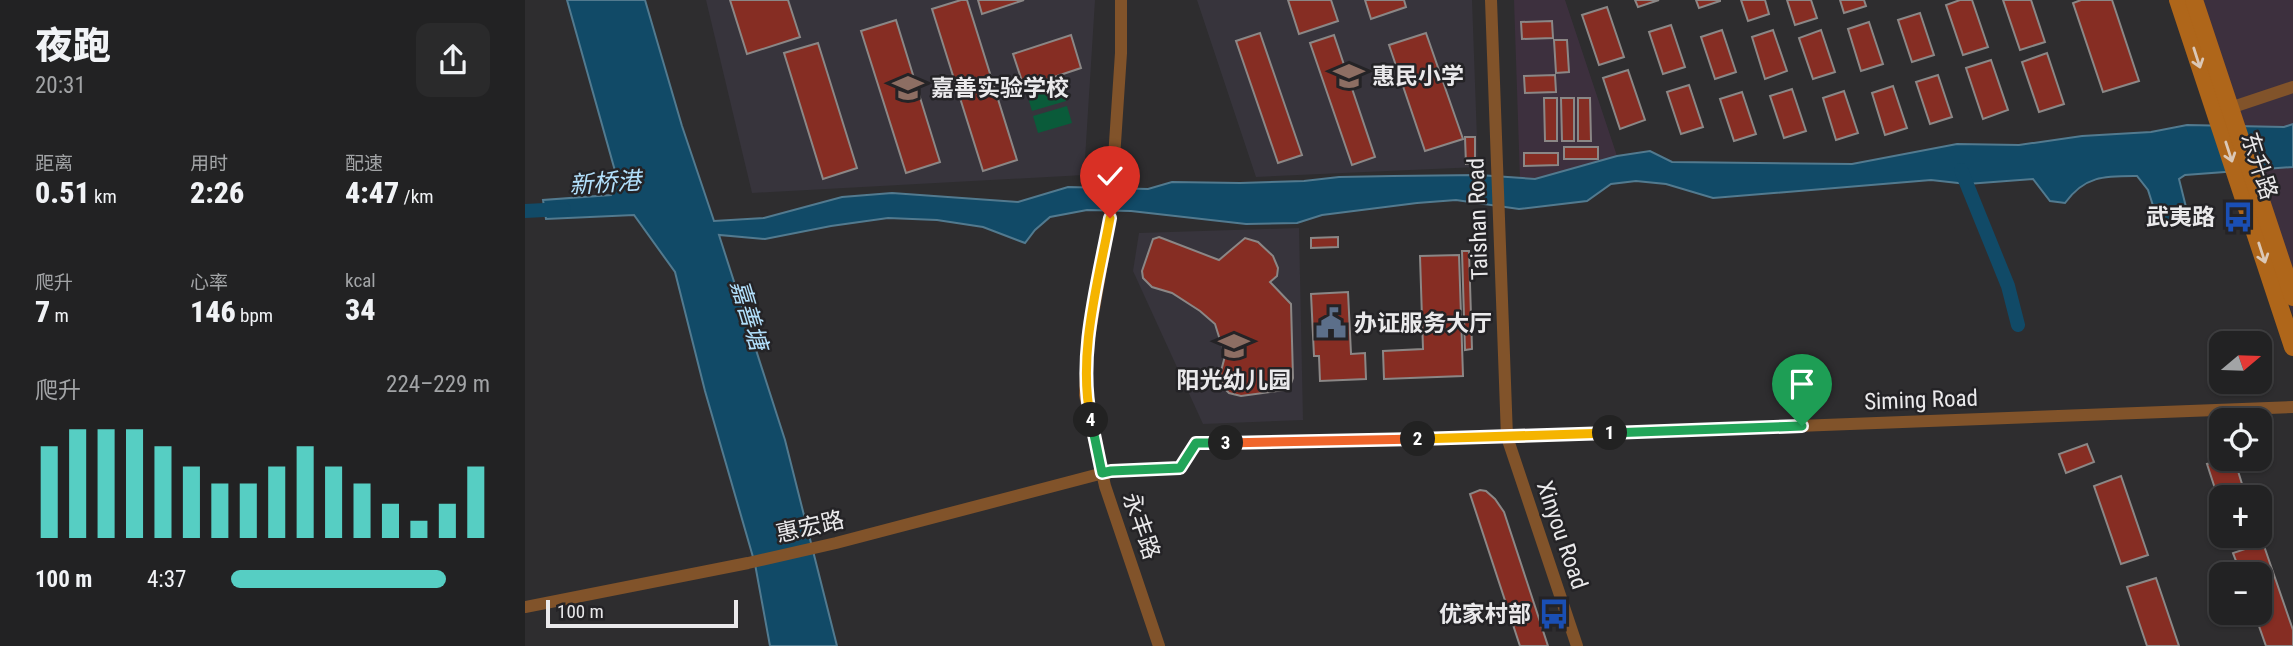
<!DOCTYPE html>
<html lang="zh">
<head>
<meta charset="utf-8">
<style>
	:root { --surface:#222223; --page:#2a2a2b; --text:#f1f3f6; --muted:#a2a4a6; --line:#3f3f41; --accent:#56cec3 }
	body { margin:0; font-family:"Roboto Condensed","Noto Sans SC",sans-serif; background:var(--page); color:var(--text); height:100vh; display:flex; flex-direction:column; font-size:26px; white-space:nowrap }
	* { box-sizing:border-box; margin:0 }
	p { font-size:23px; color:var(--muted) }
	.icon { flex:none; width:38px; height:38px; fill:none; stroke:currentColor; stroke-width:2; stroke-linecap:round; stroke-linejoin:round }
	.map { position:relative; flex:1; overflow:hidden }
	.panel { display:flex; flex-direction:column; background:var(--surface); width:525px }
	.panel>* { flex:none }
	.needle { width:46px; rotate:71deg }
	.buttons { position:absolute; left:1684px; top:331px; display:grid; gap:14px }
	.buttons a { display:grid; place-items:center; width:63px; height:63px; border-radius:14px; background:var(--surface); box-shadow:0 2px 5px #0004,0 0 0 2px var(--line); font-size:35px }
	.scale { position:absolute; left:21px; bottom:18px; width:192px; box-sizing:border-box; padding-left:7px; border:4px solid #eae9eb; border-top:0; font-size:19px; line-height:24px; white-space:nowrap; color:#eae9eb; -webkit-text-stroke:5px #242326; paint-order:stroke }
	.pin { position:absolute; display:grid; place-items:center; width:60px; height:60px; color:#fff; margin:-72px -30px; border-radius:50% 50% 50% 0; rotate:-45deg; box-shadow:0 0 7px #0007 }
	.pin .icon { rotate:45deg }
	.km { position:absolute; width:35px; height:35px; margin:-18px; border-radius:50%; background:#222; color:#fff; font-size:19px; line-height:35px; text-align:center }
	.round { display:grid; place-items:center; flex:none; width:74px; height:74px; border-radius:14px; background:var(--page) }
	.summary { display:flex; align-items:center; justify-content:space-between; height:119px; padding:0 35px }
	h1 { font-size:38px; font-weight:800; line-height:52px }
	.figures { display:grid; grid-template-columns:repeat(3,1fr); gap:10px; height:119px; padding:7px 35px }
	.figures div { display:grid; align-content:center }
	.figures b { font-size:30px; font-weight:800 }
	.figures small { font-size:19px; font-weight:400 }
	.figures p { font-size:19px }
	.chart { height:196px; padding:14px 35px }
	.chart p { display:flex; justify-content:space-between }
	.chart svg { width:100%; height:126px; margin-top:7px; stroke:var(--accent); stroke-width:6 }
	ul { padding:0 35px; list-style:none; font-size:23px }
	li { display:grid; grid-template-columns:112px 84px 1fr; align-items:center; height:52px }
	li i { height:18px; border-radius:9px; background:var(--accent) }
	main { display:flex; flex:1; min-height:0 }
	.map>svg:first-child { display:block }
	.built { fill:#37343c }
	.industrial { fill:#3d303e }
	.green { fill:#0a5b3a }
	.water { fill:#114a67; stroke:#527a8f; stroke-width:2 }
	.lines { fill:none; stroke-linecap:round; stroke-linejoin:round }
	.canal { stroke:#114a67; stroke-width:14 }
	.building { fill:#862d23; stroke:#8b8786; stroke-width:2 }
	.minor { stroke:#81532a; stroke-width:12 }
	.secondary { stroke:#af661a; stroke-width:18 }
	.oneway { stroke:#dbc8b7 }
	.split-1-casing { stroke:#fff; stroke-width:14 }
	.split-2-casing { stroke:#fff; stroke-width:14 }
	.split-3-casing { stroke:#fff; stroke-width:14 }
	.split-4-casing { stroke:#fff; stroke-width:14 }
	.split-5-casing { stroke:#fff; stroke-width:14 }
	.split-1 { stroke:#22a559; stroke-width:9 }
	.split-2 { stroke:#f5b400; stroke-width:9 }
	.split-3 { stroke:#f0652b; stroke-width:9 }
	.split-4 { stroke:#22a559; stroke-width:9 }
	.split-5 { stroke:#f5b400; stroke-width:9 }
	.labels { text-anchor:middle; dominant-baseline:central; stroke-width:5; stroke-linejoin:round; paint-order:stroke }
	.poi-label { font-size:23px; font-weight:bold; fill:#eae9eb; stroke:#242326; text-anchor:start }
	.street-label { font-size:23px; fill:#eae9eb; stroke:#242326 }
	.water-label { font-size:24px; font-style:italic; fill:#b2e0fc; stroke:#242326 }
</style>
</head>
<body>
<main>
<section class="panel">
<div class="summary"><div><h1>夜跑</h1><p>20:31</p></div><a class="round"><svg class="icon" aria-label="share" viewBox="0 0 24 24"><path d="M12 15V3M7 8l5-5 5 5M5 13v7h14v-7"/></svg></a></div>
<div class="figures">
<div><p>距离</p><b>0.51<small> km</small></b></div>
<div><p>用时</p><b>2:26</b></div>
<div><p>配速</p><b>4:47<small> /km</small></b></div>
</div>
<div class="figures">
<div><p>爬升</p><b>7<small> m</small></b></div>
<div><p>心率</p><b>146<small> bpm</small></b></div>
<div><p>kcal</p><b>34</b></div>
</div>
<div class="chart"><p><span>爬升</span>224–229 m</p>
<svg viewBox="0 0 160 44" preserveAspectRatio="none"><path d="M5 44V12M15 44V6M25 44V6M35 44V6M45 44V12M55 44V19M65 44V25M75 44V25M85 44V19M95 44V12M105 44V19M115 44V25M125 44V32M135 44V38M145 44V32M155 44V19"/></svg>
</div>
<ul>
<li><b>100 m</b>4:37<i style="width:83%"></i></li>
</ul>
</section>
<div class="map">
<svg width="1768" height="646" viewBox="0 0 1768 646">
	<rect width="100%" height="100%" fill="#2e2d2f"/>
	<g class="built">
		<polygon points="181,0 570,0 559,175 227,193"/>
		<polygon points="672,0 947,0 953,167 731,177"/>
		<polygon points="774,228 778,420 678,424 608,271 614,233"/>
	</g>
	<g class="industrial">
		<polygon points="989,0 1040,0 1092,156 1010,179 995,180"/>
		<polygon points="1662,0 1768,0 1768,316"/>
	</g>
	<g class="green">
		<polygon points="535,84 541,101 507,111 502,94"/>
		<polygon points="542,106 547,123 513,133 508,116"/>
	</g>
	<path class="water" d="M42,0H120L157,126L189,221L239,218L317,197L367,193L493,202L543,187L623,189L647,182L715,183L779,181L814,177L868,176L954,175L1010,179L1092,156L1125,151L1147,162L1327,164L1432,144L1494,145L1557,136L1626,132L1662,125L1759,127L1768,124V167L1660,175L1654,179L1661,207L1659,218L1647,223L1631,215L1623,190L1612,176C1581,176 1560,175 1540,203L1525,201L1508,179L1442,184L1406,180L1188,198L1141,184L1111,181L1086,184L1062,201L994,209L931,200L892,203L797,215L772,223L721,224L606,211L562,210L525,217L510,230L500,243L458,227L412,220L363,218L306,226L240,239L194,235L260,440L312,646H245L230,564L180,391L150,272L109,215L21,219L18,200L86,195L92,178Z"/>
	<g class="lines">
		<g class="canal">
			<polyline points="1436,170 1483,286 1493,325"/>
			<polyline points="0,211 39,209"/>
		</g>
	</g>
	<g class="building">
		<polygon points="205,0 263,0 275,37 222,54"/>
		<polygon points="436,0 442,0 492,160 458,171 407,9"/>
		<polygon points="453,0 499,0 457,14"/>
		<polygon points="763,0 806,0 813,21 774,34"/>
		<polygon points="840,0 879,0 881,7 846,19"/>
		<polygon points="1110,0 1134,0 1113,7"/>
		<polygon points="1171,0 1195,0 1195,1 1174,8"/>
		<polygon points="1216,0 1240,0 1244,14 1223,21"/>
		<polygon points="1262,0 1286,0 1292,18 1270,25"/>
		<polygon points="1315,0 1339,0 1341,6 1319,13"/>
		<polygon points="1435,0 1447,0 1463,47 1438,55 1421,5"/>
		<polygon points="1478,0 1506,0 1520,42 1495,50"/>
		<polygon points="1556,0 1587,0 1614,81 1578,92 1548,3"/>
		<polygon points="1082,7 1099,57 1074,65 1057,15"/>
		<polygon points="1395,13 1409,55 1387,62 1373,20"/>
		<polygon points="371,20 415,162 381,173 336,31"/>
		<polygon points="1027,21 1028,38 997,39 996,22"/>
		<polygon points="1344,22 1358,64 1336,71 1323,29"/>
		<polygon points="1146,25 1160,67 1138,74 1124,32"/>
		<polygon points="1197,30 1211,72 1190,79 1176,37"/>
		<polygon points="1248,30 1262,71 1240,79 1227,37"/>
		<polygon points="1296,30 1310,72 1288,79 1274,38"/>
		<polygon points="735,33 777,155 753,163 711,41"/>
		<polygon points="901,33 938,139 900,151 864,45"/>
		<polygon points="546,35 556,68 499,87 488,54"/>
		<polygon points="809,35 850,157 827,165 785,43"/>
		<polygon points="1029,40 1042,40 1044,72 1031,73"/>
		<polygon points="293,43 332,168 298,179 259,53"/>
		<polygon points="1522,53 1539,104 1514,112 1497,62"/>
		<polygon points="1466,60 1483,110 1458,119 1441,68"/>
		<polygon points="1103,70 1120,120 1095,129 1078,78"/>
		<polygon points="1030,75 1031,92 1000,93 999,76"/>
		<polygon points="1413,75 1427,117 1405,124 1391,82"/>
		<polygon points="1164,85 1178,127 1156,134 1142,92"/>
		<polygon points="1368,86 1382,128 1360,135 1347,93"/>
		<polygon points="1267,89 1281,131 1259,138 1245,96"/>
		<polygon points="1319,91 1333,133 1311,140 1298,98"/>
		<polygon points="1217,92 1231,134 1209,141 1195,99"/>
		<polygon points="1019,98 1032,98 1032,141 1020,141"/>
		<polygon points="1036,98 1049,98 1049,141 1037,141"/>
		<polygon points="1053,98 1065,98 1066,141 1053,141"/>
		<polygon points="940,137 950,137 950,164 941,164"/>
		<rect x="1039" y="147" width="34" height="12"/>
		<polygon points="999,153 1033,153 1033,165 999,166"/>
		<polygon points="634,237 694,260 720,238 733,242 748,256 753,268 752,276 745,282 766,304 768,378 765,386 759,390 716,396 704,393 699,388 695,375 700,356 690,324 675,311 647,293 627,287 618,278 617,271 628,239"/>
		<polygon points="813,237 813,247 786,248 786,238"/>
		<polygon points="937,251 944,251 947,349 940,350"/>
		<polygon points="934,255 938,376 859,379 858,351 898,349 895,256"/>
		<polygon points="823,292 826,354 840,353 841,379 795,381 794,356 789,356 786,294"/>
		<polygon points="1562,444 1569,462 1541,473 1534,454"/>
		<polygon points="1700,458 1709,458 1721,497 1696,497 1696,507 1682,464"/>
		<polygon points="1596,476 1623,555 1596,564 1569,486"/>
		<polygon points="955,490 961,491 970,499 979,512 1023,646 995,646 945,494"/>
		<polygon points="1738,543 1768,630 1768,646 1741,646 1729,612 1734,612 1734,574 1716,574 1708,553"/>
		<polygon points="1631,578 1654,646 1622,646 1602,587"/>
	</g>
	<g class="lines">
		<g class="minor">
			<polyline points="596,0 596,53 585,218 562,349 560,395 580,486 634,646"/>
			<polyline points="966,0 982,437 1052,646"/>
			<polyline points="1699,110 1768,87"/>
			<polyline points="0,607 223,563 311,543 586,471 655,468 671,443 982,437 1768,407"/>
		</g>
		<g class="secondary">
			<polyline points="1653,0 1768,347"/>
			<polyline points="1669,0 1768,297"/>
		</g>
	</g>
	<defs><path id="oneway-shaft" d="M-6 0H5M1.5-3L5.5 0L1.5 3" fill="none" stroke-width="1.6" stroke-linecap="round" stroke-linejoin="round" transform="scale(1.75)"/></defs>
	<g class="oneway">
		<use href="#oneway-shaft" transform="translate(1672 58) rotate(72)"/>
		<use href="#oneway-shaft" transform="translate(1704 152) rotate(72)"/>
		<use href="#oneway-shaft" transform="translate(1737 253) rotate(72)"/>
	</g>
	<g class="lines">
		<g class="split-1-casing">
			<polyline id="split-1" points="1085,433 1277,426"/>
		</g>
		<g class="split-2-casing">
			<polyline id="split-2" points="893,439 1085,433"/>
		</g>
		<g class="split-3-casing">
			<polyline id="split-3" points="701,443 893,439"/>
		</g>
		<g class="split-4-casing">
			<polyline id="split-4" points="566,420 577,473 586,471 655,468 671,443 701,443"/>
		</g>
		<g class="split-5-casing">
			<path id="split-5" d="M566,420C552,356 573,283 585,218"/>
		</g>
		<use href="#split-1" class="split-1"/>
		<use href="#split-2" class="split-2"/>
		<use href="#split-3" class="split-3"/>
		<use href="#split-4" class="split-4"/>
		<use href="#split-5" class="split-5"/>
	</g>
	<defs>
		<g id="school-bare" transform="scale(2.415)"><path d="M0-5L7-2L0 1L-7-2ZM-4 1L0 2.5L4 1V4Q0 6-4 4Z" fill="#8d6e63" stroke="#242326" stroke-width="2.5" paint-order="stroke"/></g>
		<g id="bus-bare" transform="scale(2.415)"><path d="M-5-6H5V4H4V6H2V4H-2V6H-4V4H-5ZM-3.5-4V0h7V-4ZM-3.5 1.2v1.5H-2V1.2ZM2 1.2v1.5H3.5V1.2Z" fill="#1a4fb4" stroke="#242326" stroke-width="2.5" paint-order="stroke"/></g>
		<g id="civic-bare" transform="scale(2.415)"><path d="M-.6-6.5H3V-4.5H.6V-3L4-1V1h2V6H-6V1h2V-1L-.6-3ZM-1.2 2.5V6h2.4V2.5Z" fill="#5c6f8a" stroke="#242326" stroke-width="2.5" paint-order="stroke"/></g>
	</defs>
	<g fill-rule="evenodd">
		<use href="#school-bare" x="824" y="76"/>
		<use href="#school-bare" x="383" y="88"/>
		<use href="#bus-bare" x="1713" y="217"/>
		<use href="#civic-bare" x="806" y="323"/>
		<use href="#school-bare" x="709" y="346"/>
		<use href="#bus-bare" x="1029" y="614"/>
	</g>
	<g class="labels">
		<g class="poi-label">
			<text x="847" y="76">惠民小学</text>
			<text x="406" y="88">嘉善实验学校</text>
			<text x="1690" y="217" text-anchor="end">武夷路</text>
			<text x="829" y="323">办证服务大厅</text>
			<text x="709" y="380" text-anchor="middle">阳光幼儿园</text>
			<text x="1006" y="614" text-anchor="end">优家村部</text>
		</g>
		<g class="street-label">
			<text transform="translate(1734 166) rotate(72)">东升路</text>
			<text transform="translate(953 219) rotate(-92)">Taishan Road</text>
			<text transform="translate(1396 400) rotate(-2)">Siming Road</text>
			<text transform="translate(616 526) rotate(71)">永丰路</text>
			<text transform="translate(285 527) rotate(-13)">惠宏路</text>
			<text transform="translate(1037 535) rotate(71)">Xinyou Road</text>
		</g>
		<g class="water-label">
			<text transform="translate(80 183) rotate(-4)">新桥港</text>
			<text transform="translate(224 315) rotate(73)">嘉善塘</text>
		</g>
	</g>
</svg>
<div class="buttons">
<a><svg class="needle" viewBox="-14 -14 28 28"><path d="M0-13l5 13h-10z" fill="#e53935"/><path d="M0 13l5-13h-10z" fill="#a2a4a6"/></svg></a>
<a><svg class="icon" aria-label="locate" viewBox="0 0 24 24"><circle cx="12" cy="12" r="6"/><path d="M12 2v4M12 18v4M2 12h4M18 12h4"/></svg></a>
<a>+</a>
<a>−</a>
</div>
<div class="scale">100 m</div>
<div class="pin" style="left:1277px;top:426px;background:#1e9e55"><svg class="icon" aria-label="arrive" viewBox="0 0 24 24"><path d="M6 21V4h12l-3 4 3 4H6"/></svg></div>
<div class="pin" style="left:585px;top:218px;background:#d93025"><svg class="icon" aria-label="check" viewBox="0 0 24 24"><path d="M5 12l5 5 9-10"/></svg></div>
<b class="km" style="left:1085px;top:433px">1</b>
<b class="km" style="left:893px;top:439px">2</b>
<b class="km" style="left:701px;top:443px">3</b>
<b class="km" style="left:566px;top:420px">4</b>
</div>
</main>
</body>
</html>
